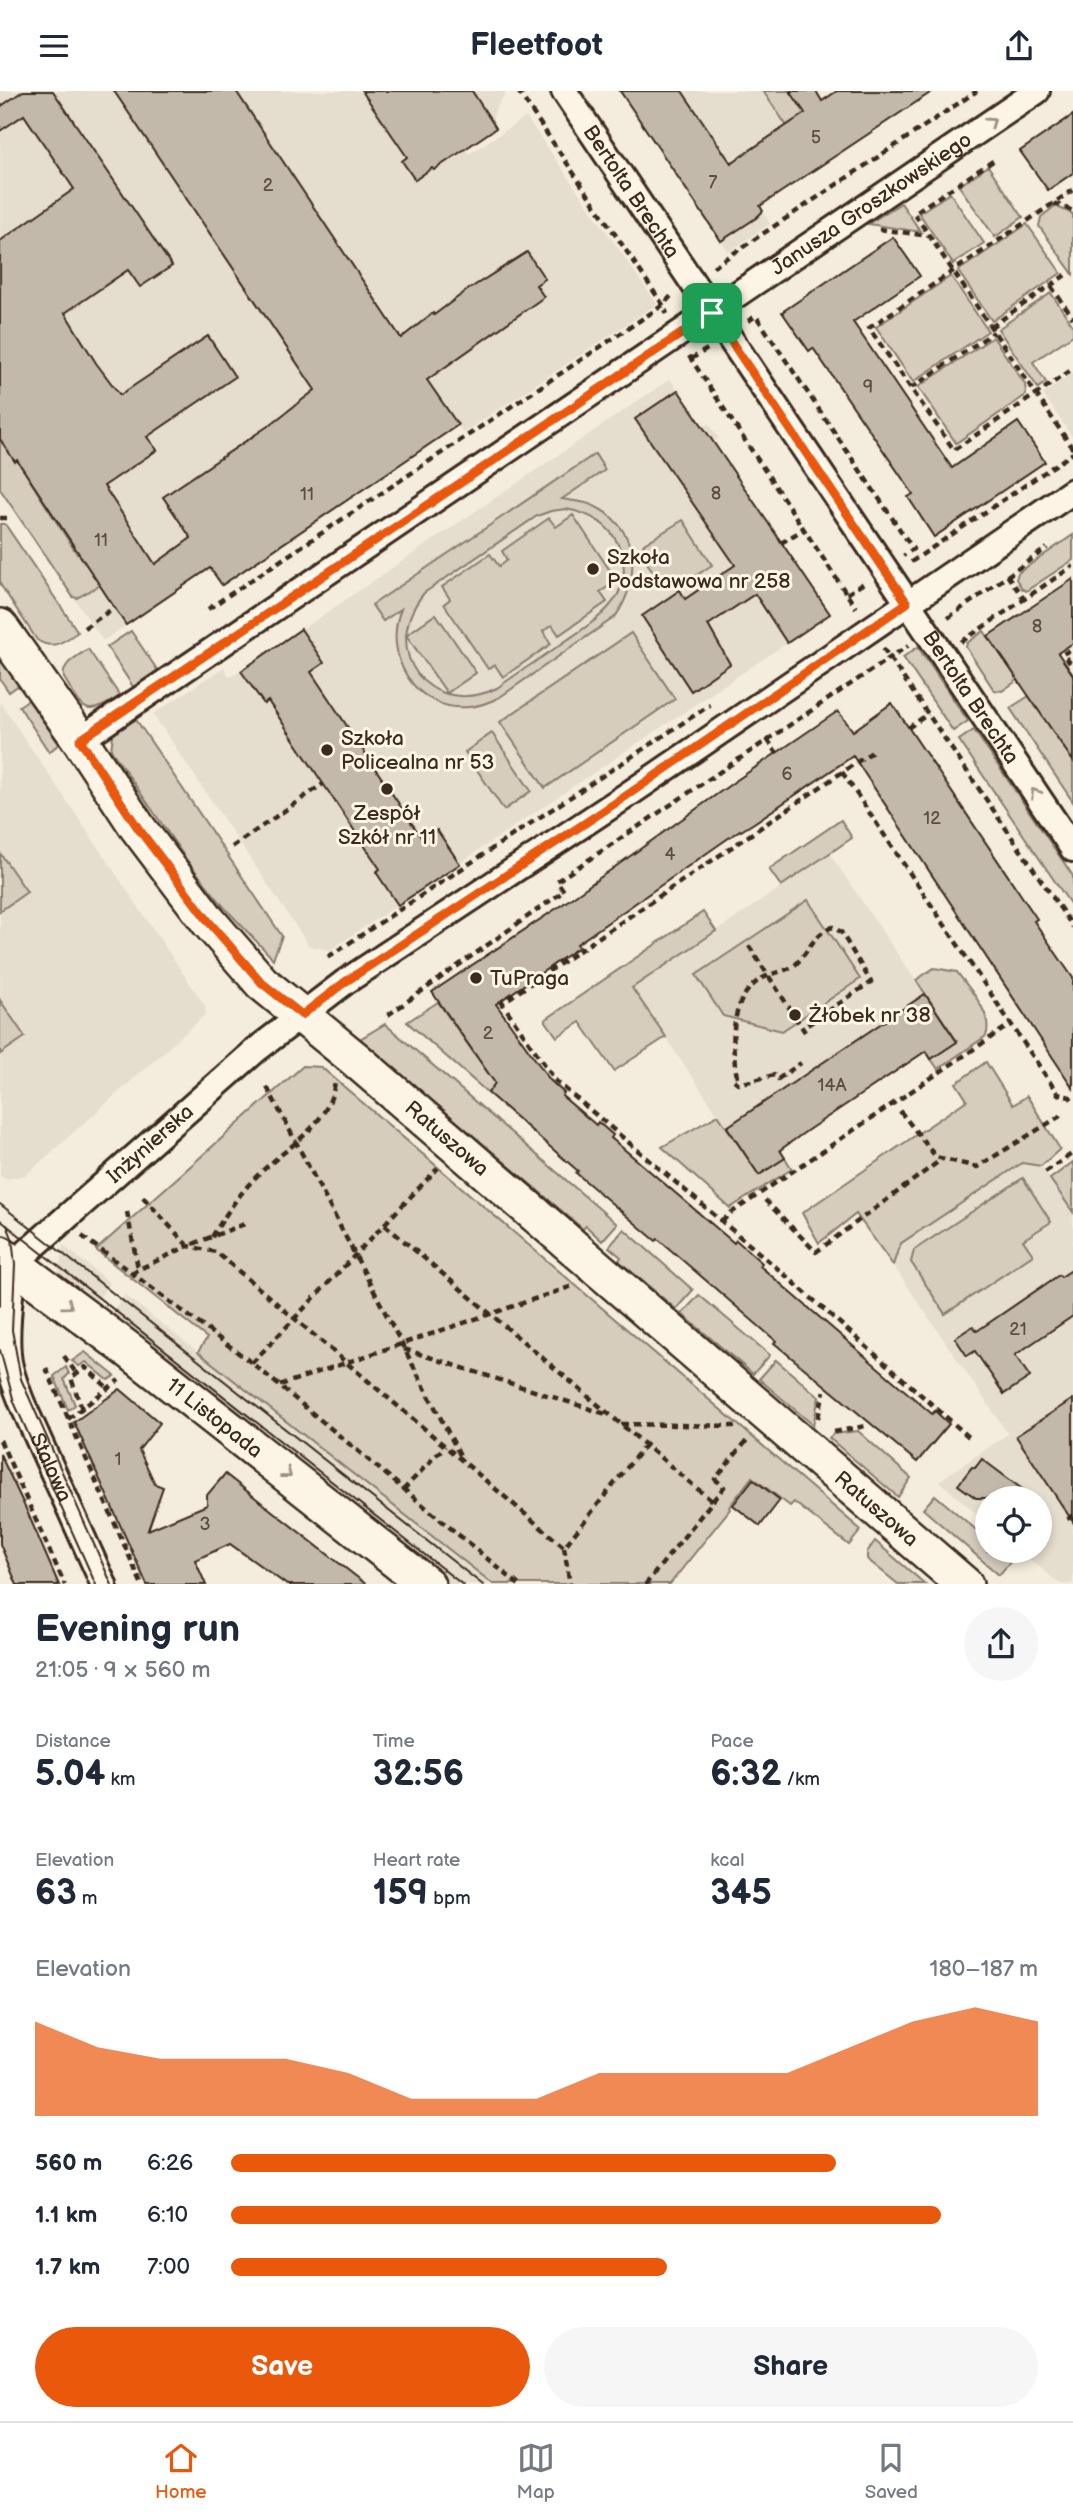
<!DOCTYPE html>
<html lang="en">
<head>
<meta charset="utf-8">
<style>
	:root { --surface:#fff; --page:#f6f6f7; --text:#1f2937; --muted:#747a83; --line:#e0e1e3; --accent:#ea580c }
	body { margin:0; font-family:"Balsamiq Sans",sans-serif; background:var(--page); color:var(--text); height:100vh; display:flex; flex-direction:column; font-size:26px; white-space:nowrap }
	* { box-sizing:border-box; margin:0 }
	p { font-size:23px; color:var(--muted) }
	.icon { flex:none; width:38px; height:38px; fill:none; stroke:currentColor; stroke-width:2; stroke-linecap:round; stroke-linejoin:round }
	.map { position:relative; height:1493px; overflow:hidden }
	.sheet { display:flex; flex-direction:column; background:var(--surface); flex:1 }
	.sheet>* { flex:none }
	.buttons { position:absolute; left:975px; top:1395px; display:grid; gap:14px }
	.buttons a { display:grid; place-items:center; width:77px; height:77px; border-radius:50%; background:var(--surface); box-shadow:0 4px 10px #0003; font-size:35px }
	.pin { position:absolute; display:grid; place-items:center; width:60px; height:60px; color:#fff; margin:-30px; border-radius:14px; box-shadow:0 4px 10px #0006 }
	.round { display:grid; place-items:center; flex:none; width:74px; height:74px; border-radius:37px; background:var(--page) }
	.summary { display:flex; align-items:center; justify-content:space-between; height:119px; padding:0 35px }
	h1 { font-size:38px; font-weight:600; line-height:52px }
	.figures { display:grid; grid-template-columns:repeat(3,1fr); gap:10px; height:119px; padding:7px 35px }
	.figures div { display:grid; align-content:center }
	.figures b { font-size:35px; font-weight:600 }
	.figures small { font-size:19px; font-weight:400 }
	.figures p { font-size:19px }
	.chart { height:196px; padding:14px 35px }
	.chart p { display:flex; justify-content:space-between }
	.chart svg { width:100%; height:126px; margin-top:7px; fill:var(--accent); opacity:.7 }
	.primary-button { display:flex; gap:14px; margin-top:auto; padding:14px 35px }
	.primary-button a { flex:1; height:80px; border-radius:42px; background:var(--accent); color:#fff; font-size:28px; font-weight:600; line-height:80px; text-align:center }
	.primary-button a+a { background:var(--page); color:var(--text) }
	ul { padding:0 35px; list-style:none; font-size:23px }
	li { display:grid; grid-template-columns:112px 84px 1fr; align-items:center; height:52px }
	li i { height:18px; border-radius:9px; background:var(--accent) }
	header { display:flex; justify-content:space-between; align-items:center; height:91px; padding:0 35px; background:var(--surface); font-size:32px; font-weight:600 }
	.tabs { display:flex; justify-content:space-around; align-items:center; height:98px; border-top:2px solid var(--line); background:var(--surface); font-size:19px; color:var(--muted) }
	.tabs a { display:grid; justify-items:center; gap:4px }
	.tabs .active { color:var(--accent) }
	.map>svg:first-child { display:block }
	.built { fill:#e5ddce }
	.green { fill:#d6cdbd; stroke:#887c6e; stroke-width:2; fill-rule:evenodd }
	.building { fill:#c3b9aa; stroke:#3b2a1e; stroke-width:2 }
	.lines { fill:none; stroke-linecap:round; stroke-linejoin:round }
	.street-casing { stroke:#3b2a1e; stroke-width:30 }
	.secondary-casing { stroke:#3b2a1e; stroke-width:40 }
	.path { stroke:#3b2a1e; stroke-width:4.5; stroke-dasharray:7 5; stroke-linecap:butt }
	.street { stroke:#fcf5e5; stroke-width:24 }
	.secondary { stroke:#fcf5e5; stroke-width:35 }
	.tram { stroke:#3b2a1e; stroke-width:2 }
	.oneway { stroke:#9c9082 }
	.route-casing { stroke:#fff; stroke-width:14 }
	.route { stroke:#ea580c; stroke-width:9 }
	.poi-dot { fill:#3b2a1e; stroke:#fcf5e5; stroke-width:2.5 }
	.labels { text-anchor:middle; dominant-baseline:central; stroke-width:6; stroke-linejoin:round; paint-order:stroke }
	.number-label { font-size:18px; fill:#5d4e41 }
	.street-label { font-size:21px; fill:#3b2a1e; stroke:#fcf5e5 }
	.poi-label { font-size:21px; fill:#3b2a1e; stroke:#fcf5e5; text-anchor:start }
</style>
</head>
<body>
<header><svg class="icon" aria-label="menu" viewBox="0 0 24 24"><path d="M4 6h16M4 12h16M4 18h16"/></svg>Fleetfoot<svg class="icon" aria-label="share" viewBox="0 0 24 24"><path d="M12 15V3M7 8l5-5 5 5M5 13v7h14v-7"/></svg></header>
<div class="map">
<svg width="1073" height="1494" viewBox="0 0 1073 1494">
	<rect width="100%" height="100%" fill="#f4eddd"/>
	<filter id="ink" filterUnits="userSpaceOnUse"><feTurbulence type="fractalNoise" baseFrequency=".0143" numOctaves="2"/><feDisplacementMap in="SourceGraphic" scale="14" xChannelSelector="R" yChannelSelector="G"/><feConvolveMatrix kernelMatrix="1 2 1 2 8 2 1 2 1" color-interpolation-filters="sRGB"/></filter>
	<g filter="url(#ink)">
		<g class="built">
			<polygon points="0,0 507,0 495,19 492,31 496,37 466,57 469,63 526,26 657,213 463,342 458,335 222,494 210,477 103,550 0,398"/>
			<polygon points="620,0 763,0 787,35 757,110 770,133 729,161"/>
			<polygon points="1073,282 1073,347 1043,303"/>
			<polygon points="670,288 702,336 709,333 719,347 713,351 830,523 330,859 309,855 153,623 224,576 229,586 241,580"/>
			<polygon points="0,611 205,915 206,923 26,1084 5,1088 0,1085"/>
			<polygon points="830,763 957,951 931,968 925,960 780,1058 785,1067 759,1084 632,897"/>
			<polygon points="1022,1072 1041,1075 1073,1121 1073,1493 1060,1493 1020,1460 1040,1460 1040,1407 987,1407 987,1432 939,1390 1008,1343 893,1174 899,1153"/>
			<polygon points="63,1154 110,1192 96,1211 59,1182"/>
			<polygon points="125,1204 377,1401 493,1493 449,1493 195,1291 107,1226"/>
		</g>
		<g class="green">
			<polygon points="763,0 790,0 810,19 787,35"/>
			<polygon points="988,75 1023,126 995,146 959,95"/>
			<polygon points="950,102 984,152 953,173 919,122"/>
			<polygon points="901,112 921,141 868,133"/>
			<polygon points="1055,115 1073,123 1073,183 1039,135 1041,126"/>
			<polygon points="1027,133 1061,182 992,230 958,180"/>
			<polygon points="951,185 988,240 913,291 876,236"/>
			<polygon points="1051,202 1073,235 1073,244 1033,271 1046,291 1038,297 998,238"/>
			<polygon points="993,246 1025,293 1026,304 956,352 918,296"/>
			<polygon points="0,348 15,370 17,369 77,463 79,462 100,494 77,507 73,506 0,398"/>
			<path d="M595,363L605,379L562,408C571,410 580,410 589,413C639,432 643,486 615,526L500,606C490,611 481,615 469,616C415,621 382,564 401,518L383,530L372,514ZM566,418C588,422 608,431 618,453C640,505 597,528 560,554C539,568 518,582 497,597C430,629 377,560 424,502L537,425L551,420Z"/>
			<polygon points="573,424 617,490 600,501 607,511 559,544 552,534 543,540 551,553 503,586 495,574 488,578 444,513 450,508 442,496 490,463 499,475 507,469 502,460 549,427 556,436"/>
			<polygon points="683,429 712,474 691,488 657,486 640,462 644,453"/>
			<path d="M0,433H5L78,541C64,550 53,560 37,549L0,493Z"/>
			<polygon points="1073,444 1073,469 1026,500 1022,498 1016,488 1018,482"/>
			<polygon points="436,523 476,582 447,602 406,544"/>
			<polygon points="131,540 158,580 134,597 107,556"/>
			<polygon points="984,540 1018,589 1002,600 994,599 966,556 967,552"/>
			<polygon points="631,542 675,608 545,697 500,631"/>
			<polygon points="918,556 968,630 953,640 903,566"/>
			<path d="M88,558L120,605C83,628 85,620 64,587C61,572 77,566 88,558Z"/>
			<polygon points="0,566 19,594 9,601 0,588"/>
			<polygon points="1029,605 1073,670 1073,711 1010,617"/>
			<polygon points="28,609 59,653 49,661 19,615"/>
			<polygon points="135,627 282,845 273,868 225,817 186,768 111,659 113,644"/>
			<polygon points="974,639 1073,785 1073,817 959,649"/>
			<polygon points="492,642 531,700 504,719 465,661"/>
			<polygon points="841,729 852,747 781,795 769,778"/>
			<polygon points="0,762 27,801 0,820"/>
			<polygon points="808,809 860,888 782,940 723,925 696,884"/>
			<polygon points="703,821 716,840 632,897 666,946 614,980 580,931 557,946 545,929"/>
			<path d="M934,877L957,881C969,898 994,923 986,945L938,978L931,968L957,950L916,889Z"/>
			<polygon points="0,909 25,946 0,963"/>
			<polygon points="438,911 495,992 488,1002 407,931"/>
			<polygon points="385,933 617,1133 602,1150 586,1135 583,1138 360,948"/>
			<polygon points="986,971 1013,1014 1027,1005 1060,1058 1041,1075 1022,1072 900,1153 893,1174 856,1123 819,1152 802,1122 967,1009 956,992"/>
			<polygon points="303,975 321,976 861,1439 849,1454 794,1411 790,1415 752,1386 729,1416 730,1418 670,1493 493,1493 198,1261 207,1247 96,1159"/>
			<polygon points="718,1024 759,1084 785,1067 792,1078 730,1117 662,1056"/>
			<polygon points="1073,1071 1073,1121 1050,1088"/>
			<polygon points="1023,1087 1051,1131 1023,1149 1033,1164 945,1223 911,1171 914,1159"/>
			<polygon points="624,1138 693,1199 676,1218 619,1170 621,1166 609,1156"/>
			<polygon points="699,1204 770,1264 753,1283 682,1223"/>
			<polygon points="85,1261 115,1285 108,1289 86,1271 79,1275 72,1270"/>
			<polygon points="776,1269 819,1306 813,1334 759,1288"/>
			<polygon points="66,1276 69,1283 64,1288 75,1314 68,1319 54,1285"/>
			<polygon points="858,1340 911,1387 898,1406 829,1347 833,1343"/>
			<polygon points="935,1404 987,1448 987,1460 1000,1460 1012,1469 999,1484 923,1418"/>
			<polygon points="875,1450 925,1493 898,1493 867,1468 867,1461"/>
		</g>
		<g class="building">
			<polygon points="23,0 53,0 172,175 140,196 128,179 65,222 96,272 120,304 208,245 235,286 147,346 157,359 104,395 155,473 191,447 163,406 271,333 315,299 114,0 236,0 401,247 433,222 434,224 466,200 527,161 545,188 536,194 544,206 427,289 458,334 222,494 210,477 126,534 17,369 15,371 0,348 0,150 74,98 24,24 0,40 0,16"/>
			<polygon points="362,0 472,0 496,37 434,79 432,77 415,89 402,70 407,66"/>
			<polygon points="620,0 682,0 731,72 805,22 790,0 816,0 822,10 837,0 933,0 760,115 763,120 756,127 721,150"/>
			<polygon points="1073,24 1073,82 1048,99 1020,60"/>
			<polygon points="893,146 920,185 853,231 952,377 1018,331 1045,371 934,446 908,406 913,403 813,257 809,260 782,221"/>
			<polygon points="678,299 830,523 787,552 755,503 708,534 730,573 691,600 642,525 680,499 685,508 735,474 635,328"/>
			<polygon points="1073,488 1073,552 1058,562 1073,584 1073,670 988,545"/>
			<polygon points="301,538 324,572 311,581 423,749 437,739 460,773 398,814 376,781 380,778 268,610 264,613 241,580"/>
			<polygon points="892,612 1037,828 1034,830 1073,887 1073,997 853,665 754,732 741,740 740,739 577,853 579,856 496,913 550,989 564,1002 562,1005 596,1034 598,1031 613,1044 611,1047 734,1152 736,1149 762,1172 760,1175 932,1323 935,1320 949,1333 917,1371 774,1252 776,1250 658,1148 656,1150 576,1082 578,1080 488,1002 495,992 432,901 563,813 734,691 838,620 853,640"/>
			<polygon points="925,903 957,951 931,968 926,960 808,1039 780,1059 785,1067 759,1084 727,1036"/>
			<polygon points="1073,1178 1073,1225 1015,1264 1030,1286 1004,1303 975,1260 967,1265 955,1247 973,1235 977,1240 1059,1184 1061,1186"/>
			<polygon points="120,1298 160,1332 139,1359 155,1393 163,1396 148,1439 207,1414 207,1404 225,1383 367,1494 287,1494 230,1453 195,1469 206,1494 147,1494 74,1331"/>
			<polygon points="1073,1308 1073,1431 1016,1345"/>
			<polygon points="0,1363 26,1418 59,1494 17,1494 0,1453"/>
			<polygon points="982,1368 1034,1407 976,1407 958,1394 972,1376 975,1377"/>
			<polygon points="753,1388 780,1409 760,1435 733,1414"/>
		</g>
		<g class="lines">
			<g class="street-casing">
				<g id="street">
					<path id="s1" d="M564,0L1073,758"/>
					<path id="s2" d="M80,649L1037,0"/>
					<path id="s3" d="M13,1173C11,1203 5,1233 8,1263C9,1280 16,1296 22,1312L104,1494"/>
					<path id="s4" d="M0,1185L256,959L345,891L623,707L1073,400"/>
				</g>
			</g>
			<g class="secondary-casing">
				<g id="secondary">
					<path id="s5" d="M0,536L80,649L138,737L209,831L262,892L355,968L965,1494"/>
					<path id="s6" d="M0,1163L130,1260L427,1494"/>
				</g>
			</g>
			<g class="path">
				<polyline points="518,0 663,214 667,223"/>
				<polyline points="993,70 914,122 1073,358"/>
				<polyline points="1073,99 869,237 954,359 1073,278"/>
				<polyline points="1054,112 1073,120"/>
				<polyline points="879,138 929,145"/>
				<polyline points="713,176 977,0"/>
				<polyline points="1051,195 1073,227"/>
				<polyline points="748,230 756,225 913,458 903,465"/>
				<polyline points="991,236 1067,183"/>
				<polyline points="689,265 856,517"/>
				<polyline points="691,268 709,257"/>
				<polyline points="911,297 994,241"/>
				<polyline points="0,427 11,427"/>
				<polyline points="781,452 804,438"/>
				<polyline points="911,471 1073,362"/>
				<polyline points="1007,484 1024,508"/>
				<polyline points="847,503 867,490"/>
				<polyline points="208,518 663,214 671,205"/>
				<polyline points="948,527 1047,457"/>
				<polyline points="84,537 115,516"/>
				<polyline points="961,551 1073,475"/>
				<polyline points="883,557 1073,836"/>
				<polyline points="1070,572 1063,563 1073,557"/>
				<polyline points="908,637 928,623"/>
				<polyline points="767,648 777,662"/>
				<polyline points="872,661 502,912 556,990 784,1183 970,1347"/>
				<polyline points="842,681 1058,1003 1070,1006 1073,1010"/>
				<polyline points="232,756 323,693"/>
				<polyline points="749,855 805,941"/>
				<polyline points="328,866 710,614"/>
				<polyline points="388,924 564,800 557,790 909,554"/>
				<path d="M737,986C731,953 729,907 761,888C772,881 787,881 796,873C809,860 815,841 833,836L841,841L871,891L803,937"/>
				<polyline points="734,989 739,993 774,984 778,988 801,972"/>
				<polyline points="267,996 460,1364"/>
				<polyline points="900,1020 936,1066 977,1076 1062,1024"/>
				<polyline points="1045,1081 1073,1062"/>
				<polyline points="143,1106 188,1155 247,1132"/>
				<polyline points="765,1109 816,1161 942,1068"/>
				<polyline points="127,1121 138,1177"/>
				<polyline points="722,1131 728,1124 1011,933"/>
				<polyline points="385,1134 712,1410"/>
				<polyline points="82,1145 252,1272 519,1494"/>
				<path d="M212,1146C224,1126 237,1106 253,1089C283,1057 328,1038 335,991"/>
				<polyline points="131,1182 188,1155 216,1161 564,1456 645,1354"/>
				<polyline points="404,1258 609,1324"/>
				<polyline points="64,1265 76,1282"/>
				<polyline points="252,1272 438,1077"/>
				<polyline points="46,1277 142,1494"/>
				<polyline points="280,1294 573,1195"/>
				<polyline points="82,1318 71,1287 85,1276 108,1297"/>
				<polyline points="818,1327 824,1300"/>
				<polyline points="68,1328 119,1289"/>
				<polyline points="621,1333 735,1335"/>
				<polyline points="834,1341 865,1335"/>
				<polyline points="0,1349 65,1494"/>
				<polyline points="403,1399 445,1355"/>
				<polyline points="1073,1424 1069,1427 1073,1432"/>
				<polyline points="564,1456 570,1494"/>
				<polyline points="645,1494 724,1396 715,1388 749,1347"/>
			</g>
			<use href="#street" class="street"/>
			<use href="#secondary" class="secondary"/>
			<g class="tram">
				<polyline points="0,1113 483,1494"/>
				<polyline points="0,1129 463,1494"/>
				<polyline points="7,1134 12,1147 15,1174 12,1239 21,1288 112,1494"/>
				<polyline points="0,1155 0,1215"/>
				<polyline points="0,1259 14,1311 96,1494"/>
			</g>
		</g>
		<defs><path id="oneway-chevron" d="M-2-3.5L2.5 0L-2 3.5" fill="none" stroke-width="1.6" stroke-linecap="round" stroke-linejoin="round" transform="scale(1.75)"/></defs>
		<g class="oneway">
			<use href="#oneway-chevron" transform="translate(991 31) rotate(-35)"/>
			<use href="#oneway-chevron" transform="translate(1035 702) rotate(-124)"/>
			<use href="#oneway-chevron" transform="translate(68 1214) rotate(37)"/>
			<use href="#oneway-chevron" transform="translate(287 1383) rotate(38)"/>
		</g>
	</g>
	<g class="lines" filter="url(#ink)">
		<g class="route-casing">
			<polygon id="route" points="712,222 907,512 623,707 345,891 302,924 262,892 209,831 138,737 80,649"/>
		</g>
		<use href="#route" class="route"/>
	</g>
	<g class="poi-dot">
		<circle cx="593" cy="478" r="7"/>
		<circle cx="327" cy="659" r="7"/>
		<circle cx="387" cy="698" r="7"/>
		<circle cx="476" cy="887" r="7"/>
		<circle cx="795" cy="924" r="7"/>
	</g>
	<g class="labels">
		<g class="number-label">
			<text x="816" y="46">5</text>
			<text x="713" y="91">7</text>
			<text x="268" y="94">2</text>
			<text x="868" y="296">9</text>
			<text x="716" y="402">8</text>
			<text x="307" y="403">11</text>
			<text x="101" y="449">11</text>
			<text x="1037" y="535">8</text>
			<text x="787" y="683">6</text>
			<text x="932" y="727">12</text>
			<text x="670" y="763">4</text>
			<text x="488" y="942">2</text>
			<text x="832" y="994">14A</text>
			<text x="1018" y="1238">21</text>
			<text x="118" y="1368">1</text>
			<text x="205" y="1433">3</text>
		</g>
		<g class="street-label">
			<text stroke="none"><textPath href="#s1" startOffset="121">Bertolta Brechta</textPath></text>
			<text stroke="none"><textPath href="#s2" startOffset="956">Janusza Groszkowskiego</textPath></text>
			<text stroke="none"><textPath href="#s1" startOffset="730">Bertolta Brechta</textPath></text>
			<text stroke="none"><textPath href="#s5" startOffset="684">Ratuszowa</textPath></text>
			<text stroke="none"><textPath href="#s4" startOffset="200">Inżynierska</textPath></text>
			<text stroke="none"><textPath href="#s6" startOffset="270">11 Listopada</textPath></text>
			<text stroke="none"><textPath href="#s3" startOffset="212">Stalowa</textPath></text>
			<text stroke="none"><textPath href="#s5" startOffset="1251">Ratuszowa</textPath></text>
		</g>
		<g class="poi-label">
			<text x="607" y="466">Szkoła<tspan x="607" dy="24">Podstawowa nr 258</tspan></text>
			<text x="341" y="647">Szkoła<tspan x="341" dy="24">Policealna nr 53</tspan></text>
			<text x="387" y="722" text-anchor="middle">Zespół<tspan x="387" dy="24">Szkół nr 11</tspan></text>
			<text x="490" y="887">TuPraga</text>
			<text x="809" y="924">Żłobek nr 38</text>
		</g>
	</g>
</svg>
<div class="buttons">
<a><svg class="icon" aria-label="locate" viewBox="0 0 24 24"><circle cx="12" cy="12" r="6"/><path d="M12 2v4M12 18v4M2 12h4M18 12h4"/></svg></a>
</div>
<div class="pin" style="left:712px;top:222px;background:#1e9e55"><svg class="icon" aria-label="arrive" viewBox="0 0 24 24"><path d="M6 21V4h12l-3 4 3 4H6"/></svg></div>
</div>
<section class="sheet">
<div class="summary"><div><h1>Evening run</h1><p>21:05 · 9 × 560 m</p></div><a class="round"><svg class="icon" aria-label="share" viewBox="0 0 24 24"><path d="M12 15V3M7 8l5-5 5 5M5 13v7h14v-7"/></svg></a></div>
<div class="figures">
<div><p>Distance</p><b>5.04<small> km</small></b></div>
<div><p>Time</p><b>32:56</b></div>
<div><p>Pace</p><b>6:32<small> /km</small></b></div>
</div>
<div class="figures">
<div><p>Elevation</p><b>63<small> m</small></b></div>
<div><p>Heart rate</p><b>159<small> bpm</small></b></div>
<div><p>kcal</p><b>345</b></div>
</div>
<div class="chart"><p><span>Elevation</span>180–187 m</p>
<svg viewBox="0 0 160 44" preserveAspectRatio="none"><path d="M0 44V11L10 20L20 24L30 24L40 24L50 29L60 38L70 38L80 38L90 29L100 29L110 29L120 29L130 20L140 11L150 6L160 11V44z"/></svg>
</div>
<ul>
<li><b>560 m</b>6:26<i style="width:75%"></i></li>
<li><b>1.1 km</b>6:10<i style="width:88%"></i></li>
<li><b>1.7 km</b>7:00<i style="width:54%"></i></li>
</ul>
<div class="primary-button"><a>Save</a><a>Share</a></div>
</section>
<nav class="tabs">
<a class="active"><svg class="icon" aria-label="home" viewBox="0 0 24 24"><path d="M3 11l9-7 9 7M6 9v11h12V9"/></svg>Home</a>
<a><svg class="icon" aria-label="map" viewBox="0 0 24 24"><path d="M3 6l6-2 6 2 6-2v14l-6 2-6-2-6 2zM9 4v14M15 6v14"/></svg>Map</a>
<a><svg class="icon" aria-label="saved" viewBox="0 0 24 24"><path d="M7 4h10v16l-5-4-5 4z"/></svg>Saved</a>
</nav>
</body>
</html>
